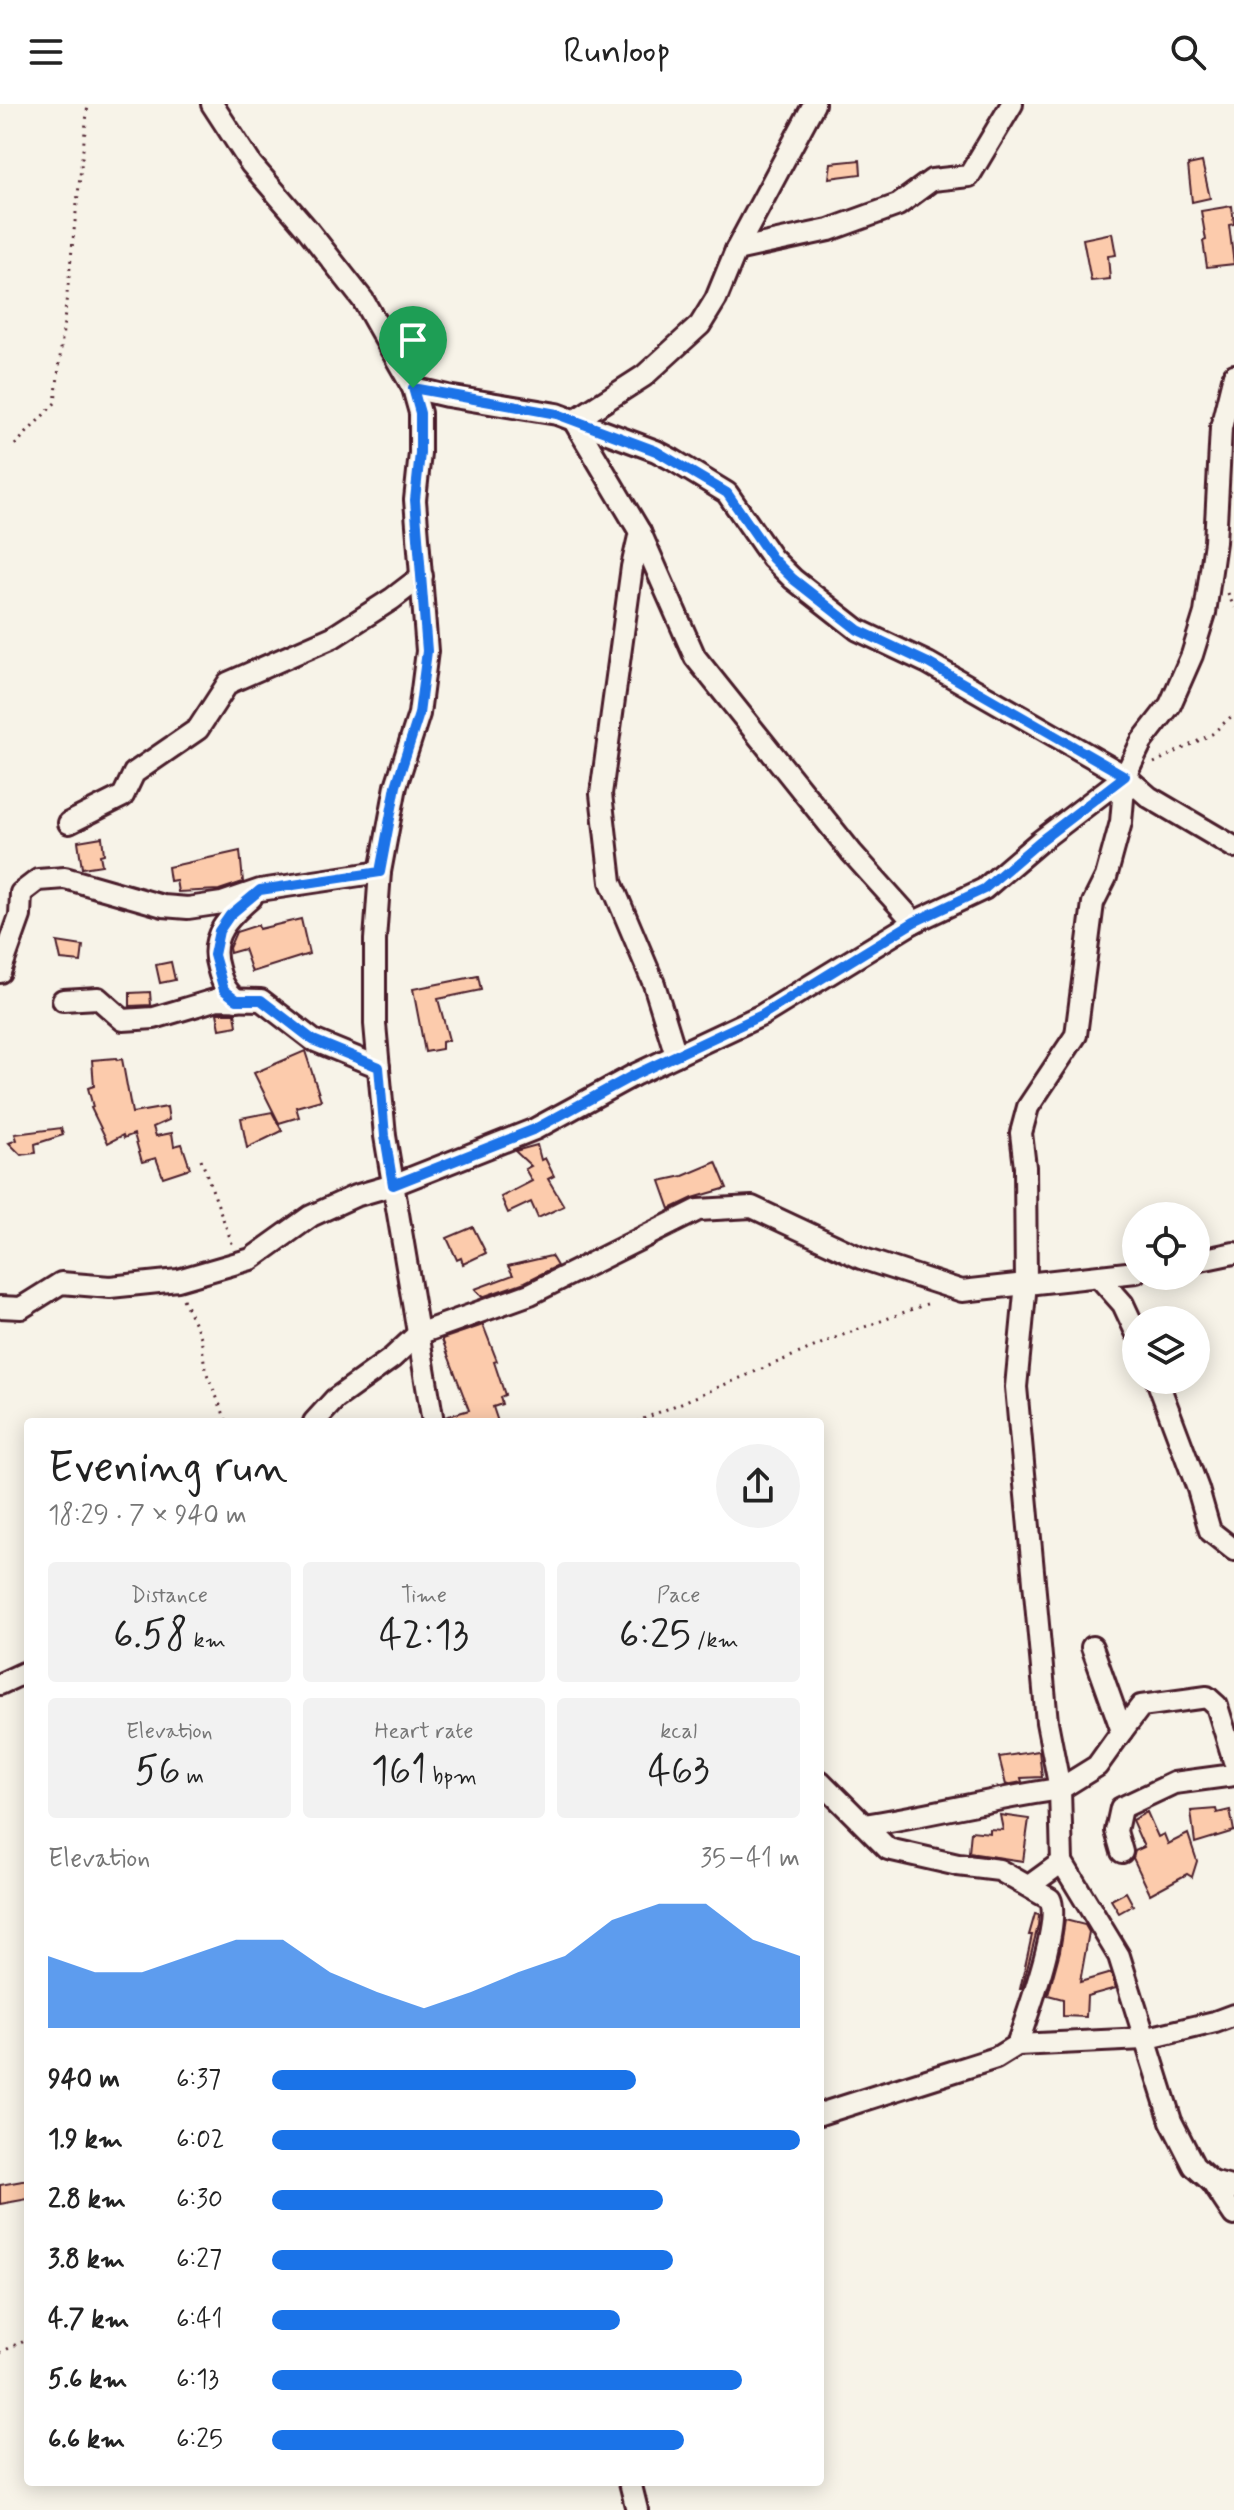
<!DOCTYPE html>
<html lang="en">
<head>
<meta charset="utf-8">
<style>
	:root { --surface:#fff; --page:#f2f2f2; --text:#222; --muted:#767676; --accent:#1a73e8 }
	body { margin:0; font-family:Mynerve,sans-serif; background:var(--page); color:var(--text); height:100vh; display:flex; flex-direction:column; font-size:30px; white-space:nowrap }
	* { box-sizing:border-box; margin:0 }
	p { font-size:26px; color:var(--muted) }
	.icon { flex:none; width:44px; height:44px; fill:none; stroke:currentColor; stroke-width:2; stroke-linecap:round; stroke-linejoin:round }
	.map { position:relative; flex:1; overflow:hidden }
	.side { position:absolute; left:24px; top:1314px; width:800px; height:1068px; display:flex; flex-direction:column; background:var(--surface); border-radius:8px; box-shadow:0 4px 20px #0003 }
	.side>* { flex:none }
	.fabs { position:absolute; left:1122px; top:1098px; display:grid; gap:16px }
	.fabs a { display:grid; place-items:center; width:88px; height:88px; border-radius:50%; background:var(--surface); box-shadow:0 4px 20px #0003; font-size:40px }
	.pin { position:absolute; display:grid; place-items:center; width:68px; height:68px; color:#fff; margin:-82px -34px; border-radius:50% 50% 50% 0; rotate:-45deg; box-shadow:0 0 8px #0007 }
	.pin .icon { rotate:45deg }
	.round { display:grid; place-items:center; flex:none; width:84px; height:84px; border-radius:42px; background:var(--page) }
	.head { display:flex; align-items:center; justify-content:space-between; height:136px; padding:0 24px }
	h1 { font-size:44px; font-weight:600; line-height:60px }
	.stats { display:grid; grid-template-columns:repeat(3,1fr); gap:12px; height:136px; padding:8px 24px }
	.stats div { display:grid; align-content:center; border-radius:8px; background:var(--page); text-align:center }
	.stats b { font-size:40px; font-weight:600 }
	.stats small { font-size:22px; font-weight:400 }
	.stats p { font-size:22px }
	.chart { height:224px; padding:16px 24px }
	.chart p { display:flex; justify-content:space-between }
	.chart svg { width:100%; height:144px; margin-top:8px; fill:var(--accent); opacity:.7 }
	ul { padding:0 24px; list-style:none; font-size:26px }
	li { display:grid; grid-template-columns:128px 96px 1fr; align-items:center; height:60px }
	li i { height:20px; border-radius:10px; background:var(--accent) }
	header { display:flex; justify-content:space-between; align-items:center; height:104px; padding:0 24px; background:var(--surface); font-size:36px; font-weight:600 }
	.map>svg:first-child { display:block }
	.building { fill:#fccbac; stroke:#4a1f2b; stroke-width:2 }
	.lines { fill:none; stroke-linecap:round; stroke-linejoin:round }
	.minor-casing { stroke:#4a1f2b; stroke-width:26 }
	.path { stroke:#4a1f2b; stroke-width:3; stroke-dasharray:2 6; stroke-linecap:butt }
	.minor { stroke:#f7f3e8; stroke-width:20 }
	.route-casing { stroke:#fff; stroke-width:16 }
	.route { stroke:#1a73e8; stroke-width:10 }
</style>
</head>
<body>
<header><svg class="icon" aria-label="menu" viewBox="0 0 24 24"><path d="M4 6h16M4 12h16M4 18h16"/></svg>Runloop<svg class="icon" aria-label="search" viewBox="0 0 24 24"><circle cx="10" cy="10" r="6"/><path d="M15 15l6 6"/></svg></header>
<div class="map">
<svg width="1234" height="2406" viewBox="0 0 1234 2406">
	<rect width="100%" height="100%" fill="#f7f3e8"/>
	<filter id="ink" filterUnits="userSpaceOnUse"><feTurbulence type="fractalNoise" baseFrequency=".0125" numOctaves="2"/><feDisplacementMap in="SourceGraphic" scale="16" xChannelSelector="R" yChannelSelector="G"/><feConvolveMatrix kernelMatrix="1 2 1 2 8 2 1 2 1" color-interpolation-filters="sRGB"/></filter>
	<g filter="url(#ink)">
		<g class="building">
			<polygon points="860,56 861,70 829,74 831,59"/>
			<polygon points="1202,58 1210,94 1192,98 1188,61"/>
			<polygon points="1232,102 1234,120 1229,121 1234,160 1207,163 1203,137 1206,136 1201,107"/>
			<polygon points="1112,129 1116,151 1108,152 1110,175 1091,177 1083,135"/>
			<polygon points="102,733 104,750 100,751 102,761 82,764 78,737"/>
			<polygon points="240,747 243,778 219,786 178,788 176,776 170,777 168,763"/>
			<polygon points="301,815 309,850 252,868 244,845 230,849 229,844 236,828 258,821 259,825"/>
			<polygon points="57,838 83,842 81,858 61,856"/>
			<polygon points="171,858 175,876 160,879 156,861"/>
			<polygon points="478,872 481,886 438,895 449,936 442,938 442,945 425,948 413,885"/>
			<polygon points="150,888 151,901 130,902 130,889"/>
			<polygon points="217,909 235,909 237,922 220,925"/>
			<polygon points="305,947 321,996 296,1003 299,1013 279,1019 254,969"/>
			<polygon points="116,954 117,956 122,955 132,1009 167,1003 169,1016 153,1023 156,1032 172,1029 174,1042 182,1040 190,1064 163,1073 156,1054 142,1058 134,1030 124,1034 123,1031 108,1039 91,1004 93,1003 88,984 94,982 92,956"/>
			<polygon points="272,1008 282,1027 247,1044 241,1014"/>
			<polygon points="61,1024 63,1031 35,1040 36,1049 21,1051 9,1039 17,1036 15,1030"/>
			<polygon points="537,1041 541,1056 545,1054 554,1072 548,1075 564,1102 538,1114 531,1098 508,1109 501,1093 532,1077 525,1065 531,1062 515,1047"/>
			<polygon points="716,1058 727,1084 693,1094 670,1105 660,1077 683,1072"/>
			<polygon points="473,1123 486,1149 463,1160 461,1154 457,1156 447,1134"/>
			<polygon points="551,1152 557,1162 525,1178 482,1193 475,1185 513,1171 508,1162"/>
			<polygon points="483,1221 497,1257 494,1258 505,1291 500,1293 502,1300 493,1303 498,1318 446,1318 445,1313 469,1306 442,1235"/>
			<polygon points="1039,1647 1042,1673 1021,1674 1022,1678 1006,1681 999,1653"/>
			<polygon points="1216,1705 1217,1709 1230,1706 1234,1727 1195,1739 1191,1707"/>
			<polygon points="1147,1708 1158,1733 1164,1730 1168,1740 1188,1730 1197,1757 1192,1773 1187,1770 1150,1790 1133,1754 1135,1747 1144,1743 1132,1716"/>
			<polygon points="1000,1711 1029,1715 1023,1757 969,1749 971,1727 990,1729 990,1725 1003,1726"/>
			<polygon points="1126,1788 1133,1801 1119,1809 1111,1796"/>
			<polygon points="1035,1810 1039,1811 1038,1822 1022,1885 1020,1885 1032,1831 1029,1831"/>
			<polygon points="1065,1816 1085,1821 1089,1828 1080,1878 1111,1869 1116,1884 1087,1892 1086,1913 1063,1912 1063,1895 1048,1891 1060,1847"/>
			<polygon points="28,2076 28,2095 0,2100 0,2081"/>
		</g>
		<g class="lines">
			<g class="minor-casing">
				<g id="minor">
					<polyline points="212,0 251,60 308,126 363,196 413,284 420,309 420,349 415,396 427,547 419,610 396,682 380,768 375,836 375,920 385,1032 433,1318"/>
					<polyline points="736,146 829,126 898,101 932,76 969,72 1012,0"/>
					<polyline points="413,284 447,292 557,310 656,347 673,356 727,389 772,454 793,475 858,526 928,559 1125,672 1149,693 1234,743"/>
					<polyline points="574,317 644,272 700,221 716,195 736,146 814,0"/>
					<polyline points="574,317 640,428"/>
					<polyline points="1125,672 1142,637 1170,601 1192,551 1205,509 1215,438 1221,324 1234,271"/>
					<polyline points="69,719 123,692 134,669 198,625 228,579 333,533 392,495 422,472"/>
					<polyline points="0,868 20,812 21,789 38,776 65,774 163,802 188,804 222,799 260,786 380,768"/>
					<polyline points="63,896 98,894 123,916 154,914 218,895 261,896 313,936 379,963"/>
					<path d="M237,896C225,886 222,879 218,864C208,832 229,813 251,794"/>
					<polyline points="676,951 654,880 611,778 601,690 632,463 640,428 695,553 852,749 914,818"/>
					<polyline points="1196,1157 1234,1149"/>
					<polyline points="1099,1173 1123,1200 1136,1228"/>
					<path d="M0,1203L21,1204L61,1179L110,1183L178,1176L251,1155L311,1112L355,1092L393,1081L535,1025L634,971L762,911L914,818L984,785L1039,738L1125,672L1121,718L1106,773L1093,799L1076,931L1028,1003L1021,1029L1025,1063L1026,1179L1016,1283L1047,1618L1060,1685C994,1694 931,1711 865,1721"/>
					<polyline points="1157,1276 1198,1385 1210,1427 1234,1446"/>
					<polyline points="314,1318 335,1295 392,1254 418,1230 530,1190 698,1106 752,1103 861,1154 962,1187 1136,1168"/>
					<polyline points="0,1580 28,1567"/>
					<polyline points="1122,1627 1141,1602 1207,1593 1217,1602 1234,1657"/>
					<path d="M820,1677L888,1745L958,1761L999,1766L1050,1795C1062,1818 1026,1914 1017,1941"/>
					<polyline points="1122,1748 1116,1727 1121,1704 1174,1679 1234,1671"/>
					<polyline points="1062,1758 1119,1852 1171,2017 1194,2062 1212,2078 1234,2084"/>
					<polyline points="1029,1782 1062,1758 1060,1685 1097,1662 1122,1627 1092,1543"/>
					<polyline points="820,2010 996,1954 1017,1941 1144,1935 1215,1918 1234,1911"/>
					<polyline points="1212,2078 1234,2111"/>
					<polyline points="630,2378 637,2406"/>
				</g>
			</g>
			<g class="path">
				<polyline points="15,341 55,299 88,0"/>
				<polyline points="1228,489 1234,504"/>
				<polyline points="1154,659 1212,630 1234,610"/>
				<polyline points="201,1055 233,1142"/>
				<polyline points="183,1195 201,1233 205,1265 227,1318"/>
				<polyline points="636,1318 835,1234 932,1198"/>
				<polyline points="0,2249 28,2234"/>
			</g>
			<use href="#minor" class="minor"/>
		</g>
	</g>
	<g class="lines" filter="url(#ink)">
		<g class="route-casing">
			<polygon id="route" points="413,284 557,310 656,347 727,389 772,454 793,475 858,526 928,559 1125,672 1039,738 984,785 914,818 762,911 634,971 535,1025 393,1081 385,1032 379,963 313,936 261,896 237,896 224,886 214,851 219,827 230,811 260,786 380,768 396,682 419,610 427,547 415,396 420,349 420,309"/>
		</g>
		<use href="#route" class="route"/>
	</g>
</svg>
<div class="fabs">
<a><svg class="icon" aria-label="locate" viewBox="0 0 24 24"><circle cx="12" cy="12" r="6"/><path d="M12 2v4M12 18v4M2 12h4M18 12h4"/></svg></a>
<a><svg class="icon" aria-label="layers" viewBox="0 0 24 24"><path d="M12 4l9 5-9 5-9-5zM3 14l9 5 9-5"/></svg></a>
</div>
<div class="pin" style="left:413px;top:284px;background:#1e9e55"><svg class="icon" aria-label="arrive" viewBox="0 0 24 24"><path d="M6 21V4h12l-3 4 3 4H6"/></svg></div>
<section class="side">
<div class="head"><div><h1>Evening run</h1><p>18:29 · 7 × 940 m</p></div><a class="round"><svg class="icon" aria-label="share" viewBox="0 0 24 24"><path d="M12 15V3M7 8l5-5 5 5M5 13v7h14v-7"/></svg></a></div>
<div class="stats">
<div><p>Distance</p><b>6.58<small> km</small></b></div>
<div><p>Time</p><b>42:13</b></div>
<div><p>Pace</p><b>6:25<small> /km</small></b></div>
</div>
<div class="stats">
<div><p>Elevation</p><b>56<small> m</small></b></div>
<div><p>Heart rate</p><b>161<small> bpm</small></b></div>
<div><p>kcal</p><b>463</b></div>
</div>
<div class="chart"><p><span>Elevation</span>35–41 m</p>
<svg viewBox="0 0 160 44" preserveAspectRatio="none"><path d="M0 44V22L10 27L20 27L30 22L40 17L50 17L60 27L70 33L80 38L90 33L100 27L110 22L120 11L130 6L140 6L150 17L160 22V44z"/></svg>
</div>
<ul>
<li><b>940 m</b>6:37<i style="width:69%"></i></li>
<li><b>1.9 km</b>6:02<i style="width:100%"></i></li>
<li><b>2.8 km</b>6:30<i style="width:74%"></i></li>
<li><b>3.8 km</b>6:27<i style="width:76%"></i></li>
<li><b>4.7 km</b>6:41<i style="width:66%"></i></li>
<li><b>5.6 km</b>6:13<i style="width:89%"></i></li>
<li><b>6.6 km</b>6:25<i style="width:78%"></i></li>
</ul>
</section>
</div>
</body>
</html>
